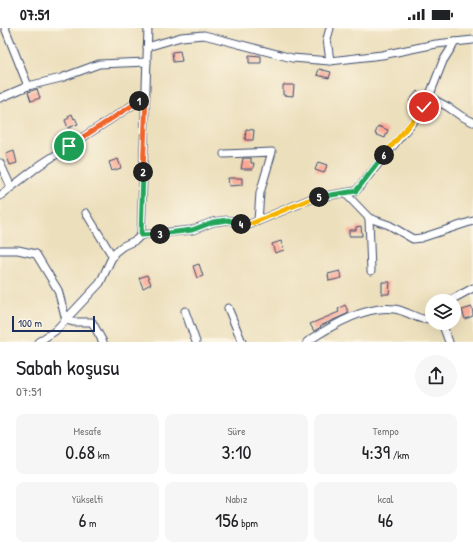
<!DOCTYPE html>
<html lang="tr">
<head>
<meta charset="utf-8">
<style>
	:root { --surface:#fff; --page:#f6f6f6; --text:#202124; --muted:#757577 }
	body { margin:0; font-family:"Patrick Hand",sans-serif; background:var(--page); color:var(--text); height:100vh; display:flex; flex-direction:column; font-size:15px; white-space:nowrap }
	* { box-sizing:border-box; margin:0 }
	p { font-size:13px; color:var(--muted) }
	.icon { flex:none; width:22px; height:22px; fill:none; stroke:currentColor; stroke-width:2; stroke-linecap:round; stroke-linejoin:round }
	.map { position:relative; height:314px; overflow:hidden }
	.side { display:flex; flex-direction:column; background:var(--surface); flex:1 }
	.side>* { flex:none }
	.tools { position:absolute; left:425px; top:266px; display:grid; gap:8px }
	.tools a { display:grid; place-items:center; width:36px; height:36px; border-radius:50%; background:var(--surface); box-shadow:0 4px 16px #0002; font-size:20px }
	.scale { position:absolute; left:12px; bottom:10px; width:83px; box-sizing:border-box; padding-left:4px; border:2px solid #1b2f5e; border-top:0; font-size:11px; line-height:14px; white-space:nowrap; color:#1b2f5e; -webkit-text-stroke:3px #fcf5e5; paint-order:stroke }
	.pin { position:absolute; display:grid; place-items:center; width:34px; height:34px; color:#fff; margin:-17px; border:2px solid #fff; border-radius:50%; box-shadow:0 1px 4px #0007 }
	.km { position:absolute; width:20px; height:20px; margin:-10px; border-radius:50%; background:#222; color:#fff; font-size:11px; line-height:20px; text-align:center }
	.round { display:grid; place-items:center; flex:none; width:42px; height:42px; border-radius:21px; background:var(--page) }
	.headline { display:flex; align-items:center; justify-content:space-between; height:68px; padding:0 16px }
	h1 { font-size:22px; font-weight:600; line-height:30px }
	.stats { display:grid; grid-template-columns:repeat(3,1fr); gap:6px; height:68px; padding:4px 16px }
	.stats div { display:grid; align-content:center; border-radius:8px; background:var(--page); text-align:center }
	.stats b { font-size:20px; font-weight:600 }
	.stats small { font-size:11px; font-weight:400 }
	.stats p { font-size:11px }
	.status { display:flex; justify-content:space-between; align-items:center; height:28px; padding:0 20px; background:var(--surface); direction:ltr }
	.status svg { height:11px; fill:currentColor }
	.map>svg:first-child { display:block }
	.building { fill:#fba693 }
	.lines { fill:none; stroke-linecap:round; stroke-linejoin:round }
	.minor-casing { stroke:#3a496c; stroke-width:9 }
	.minor { stroke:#fff; stroke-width:7 }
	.split-1-casing { stroke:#fff; stroke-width:8 }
	.split-2-casing { stroke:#fff; stroke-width:8 }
	.split-3-casing { stroke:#fff; stroke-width:8 }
	.split-4-casing { stroke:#fff; stroke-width:8 }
	.split-5-casing { stroke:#fff; stroke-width:8 }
	.split-6-casing { stroke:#fff; stroke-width:8 }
	.split-7-casing { stroke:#fff; stroke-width:8 }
	.split-1 { stroke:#f0652b; stroke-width:5 }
	.split-2 { stroke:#f0652b; stroke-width:5 }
	.split-3 { stroke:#22a559; stroke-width:5 }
	.split-4 { stroke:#22a559; stroke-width:5 }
	.split-5 { stroke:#f5b400; stroke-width:5 }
	.split-6 { stroke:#22a559; stroke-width:5 }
	.split-7 { stroke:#f5b400; stroke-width:5 }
</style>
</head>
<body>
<div class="status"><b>07:51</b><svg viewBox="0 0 49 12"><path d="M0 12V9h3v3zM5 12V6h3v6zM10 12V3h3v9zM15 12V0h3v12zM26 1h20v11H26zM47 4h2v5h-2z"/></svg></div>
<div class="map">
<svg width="473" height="314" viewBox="0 0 473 314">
	<rect width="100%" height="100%" fill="#fcf5e5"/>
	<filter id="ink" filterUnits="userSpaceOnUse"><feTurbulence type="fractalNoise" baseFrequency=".025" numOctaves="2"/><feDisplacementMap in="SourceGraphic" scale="8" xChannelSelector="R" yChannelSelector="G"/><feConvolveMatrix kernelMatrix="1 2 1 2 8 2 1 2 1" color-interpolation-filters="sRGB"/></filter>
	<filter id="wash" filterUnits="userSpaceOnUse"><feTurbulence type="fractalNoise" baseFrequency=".012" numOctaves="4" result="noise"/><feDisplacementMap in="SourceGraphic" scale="16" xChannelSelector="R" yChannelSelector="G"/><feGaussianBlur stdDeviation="0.9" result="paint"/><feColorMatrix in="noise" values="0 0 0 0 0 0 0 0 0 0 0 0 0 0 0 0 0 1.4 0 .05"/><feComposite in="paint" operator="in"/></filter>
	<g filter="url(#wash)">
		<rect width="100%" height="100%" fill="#ecdfbc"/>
		<g id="blocks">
			<g class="building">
				<polygon points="180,23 182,33 173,34 172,24"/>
				<polygon points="249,27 261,28 261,35 249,35"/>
				<polygon points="319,41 331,44 329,50 317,47"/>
				<polygon points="283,57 294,57 293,68 283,67"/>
				<polygon points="37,61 40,70 31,73 28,64"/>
				<polygon points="417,63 423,68 415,78 409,73"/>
				<polygon points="72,86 74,91 75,90 78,96 68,100 65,92 69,90 68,88"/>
				<polygon points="378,98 388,102 385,110 375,106"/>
				<polygon points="246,101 254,102 253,112 245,112"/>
				<polygon points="14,123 17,135 10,137 6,126"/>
				<polygon points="243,130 251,130 251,135 254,135 253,141 241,141"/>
				<polygon points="118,131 121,140 112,143 109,134"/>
				<polygon points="318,134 327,137 324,145 315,142"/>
				<polygon points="228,150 242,150 242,157 229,158"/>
				<polygon points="361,198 362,208 349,208 349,202 356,202 356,199"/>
				<polygon points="281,213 284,222 275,225 272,216"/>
				<polygon points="199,236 203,248 197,250 193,238"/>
				<polygon points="340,243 342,250 329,253 328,246"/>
				<polygon points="147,247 151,256 143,260 139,250"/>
				<polygon points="382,254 390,254 389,266 382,266"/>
				<polygon points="345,277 349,285 320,298 321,299 314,303 310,296 339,284 338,281"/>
				<polygon points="472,279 473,288 465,291 462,282"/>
			</g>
		</g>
	</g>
	<g filter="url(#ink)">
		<use href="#blocks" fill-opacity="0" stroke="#3a496c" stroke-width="1"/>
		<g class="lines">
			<g class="minor-casing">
				<g id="minor">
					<polyline points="5,0 28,58"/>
					<polyline points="330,0 327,11 330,33"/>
					<polyline points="147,19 181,9 204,7 292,30 330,33 382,27 436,16 473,12"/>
					<polyline points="429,69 448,79 461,88 473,94"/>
					<polyline points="0,70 28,58 61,50 99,36 147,34"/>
					<polyline points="224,126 272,124 260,165 258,193"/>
					<polyline points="0,135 11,159"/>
					<polyline points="345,165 369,190 389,197 413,211 421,210 473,193"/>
					<polyline points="0,168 40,137 145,69"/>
					<polyline points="86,185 113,229"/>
					<polyline points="369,190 371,243"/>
					<polyline points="141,207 192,202 213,194 228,192 248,197 313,170 356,163 425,79 443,33 455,14"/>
					<polyline points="0,222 18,222 36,226 58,262 66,292 73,294 92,294 103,314"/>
					<polyline points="449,273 473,260"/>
					<polyline points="228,280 242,314"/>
					<polyline points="185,283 196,314"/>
					<polyline points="442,295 449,314"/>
					<polyline points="38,314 55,303 100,255 114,225 123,218 136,212 141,207 148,0"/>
					<path d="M307,314C329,299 366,277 394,281C404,282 416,290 423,291C425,291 429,290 432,289"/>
				</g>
			</g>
			<use href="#minor" class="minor"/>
		</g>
	</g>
	<g class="lines" filter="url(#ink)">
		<g class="split-1-casing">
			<polyline id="split-1" points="69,118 139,73"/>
		</g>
		<g class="split-2-casing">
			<polyline id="split-2" points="139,73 146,69 143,144"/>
		</g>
		<g class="split-3-casing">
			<polyline id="split-3" points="143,144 141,207 160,206"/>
		</g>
		<g class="split-4-casing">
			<polyline id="split-4" points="160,206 192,202 213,194 228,192 241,196"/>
		</g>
		<g class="split-5-casing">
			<polyline id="split-5" points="241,196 248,197 313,170 319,169"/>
		</g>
		<g class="split-6-casing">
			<polyline id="split-6" points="319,169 356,163 384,127"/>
		</g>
		<g class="split-7-casing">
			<polyline id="split-7" points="384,127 424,79"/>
		</g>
		<use href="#split-1" class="split-1"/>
		<use href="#split-2" class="split-2"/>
		<use href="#split-3" class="split-3"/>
		<use href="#split-4" class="split-4"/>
		<use href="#split-5" class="split-5"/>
		<use href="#split-6" class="split-6"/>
		<use href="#split-7" class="split-7"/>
	</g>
</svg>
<div class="tools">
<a><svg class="icon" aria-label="layers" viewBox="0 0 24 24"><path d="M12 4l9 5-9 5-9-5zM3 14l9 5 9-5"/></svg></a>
</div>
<div class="scale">100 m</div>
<div class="pin" style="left:69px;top:118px;background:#1e9e55"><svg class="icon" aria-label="arrive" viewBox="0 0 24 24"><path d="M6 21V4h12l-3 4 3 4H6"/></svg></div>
<div class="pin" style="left:424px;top:79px;background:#d93025"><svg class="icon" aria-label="check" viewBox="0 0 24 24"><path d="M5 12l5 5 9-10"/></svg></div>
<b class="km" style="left:139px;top:73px">1</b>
<b class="km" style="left:143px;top:144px">2</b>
<b class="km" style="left:160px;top:206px">3</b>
<b class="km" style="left:241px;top:196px">4</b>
<b class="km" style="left:319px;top:169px">5</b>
<b class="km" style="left:384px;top:127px">6</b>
</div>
<section class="side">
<div class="headline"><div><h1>Sabah koşusu</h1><p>07:51</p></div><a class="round"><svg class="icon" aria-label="share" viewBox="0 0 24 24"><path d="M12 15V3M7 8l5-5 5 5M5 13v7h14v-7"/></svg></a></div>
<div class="stats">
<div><p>Mesafe</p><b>0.68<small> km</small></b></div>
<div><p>Süre</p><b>3:10</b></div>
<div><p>Tempo</p><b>4:39<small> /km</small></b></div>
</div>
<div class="stats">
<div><p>Yükselti</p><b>6<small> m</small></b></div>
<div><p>Nabız</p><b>156<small> bpm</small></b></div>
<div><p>kcal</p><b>46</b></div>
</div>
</section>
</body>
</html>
